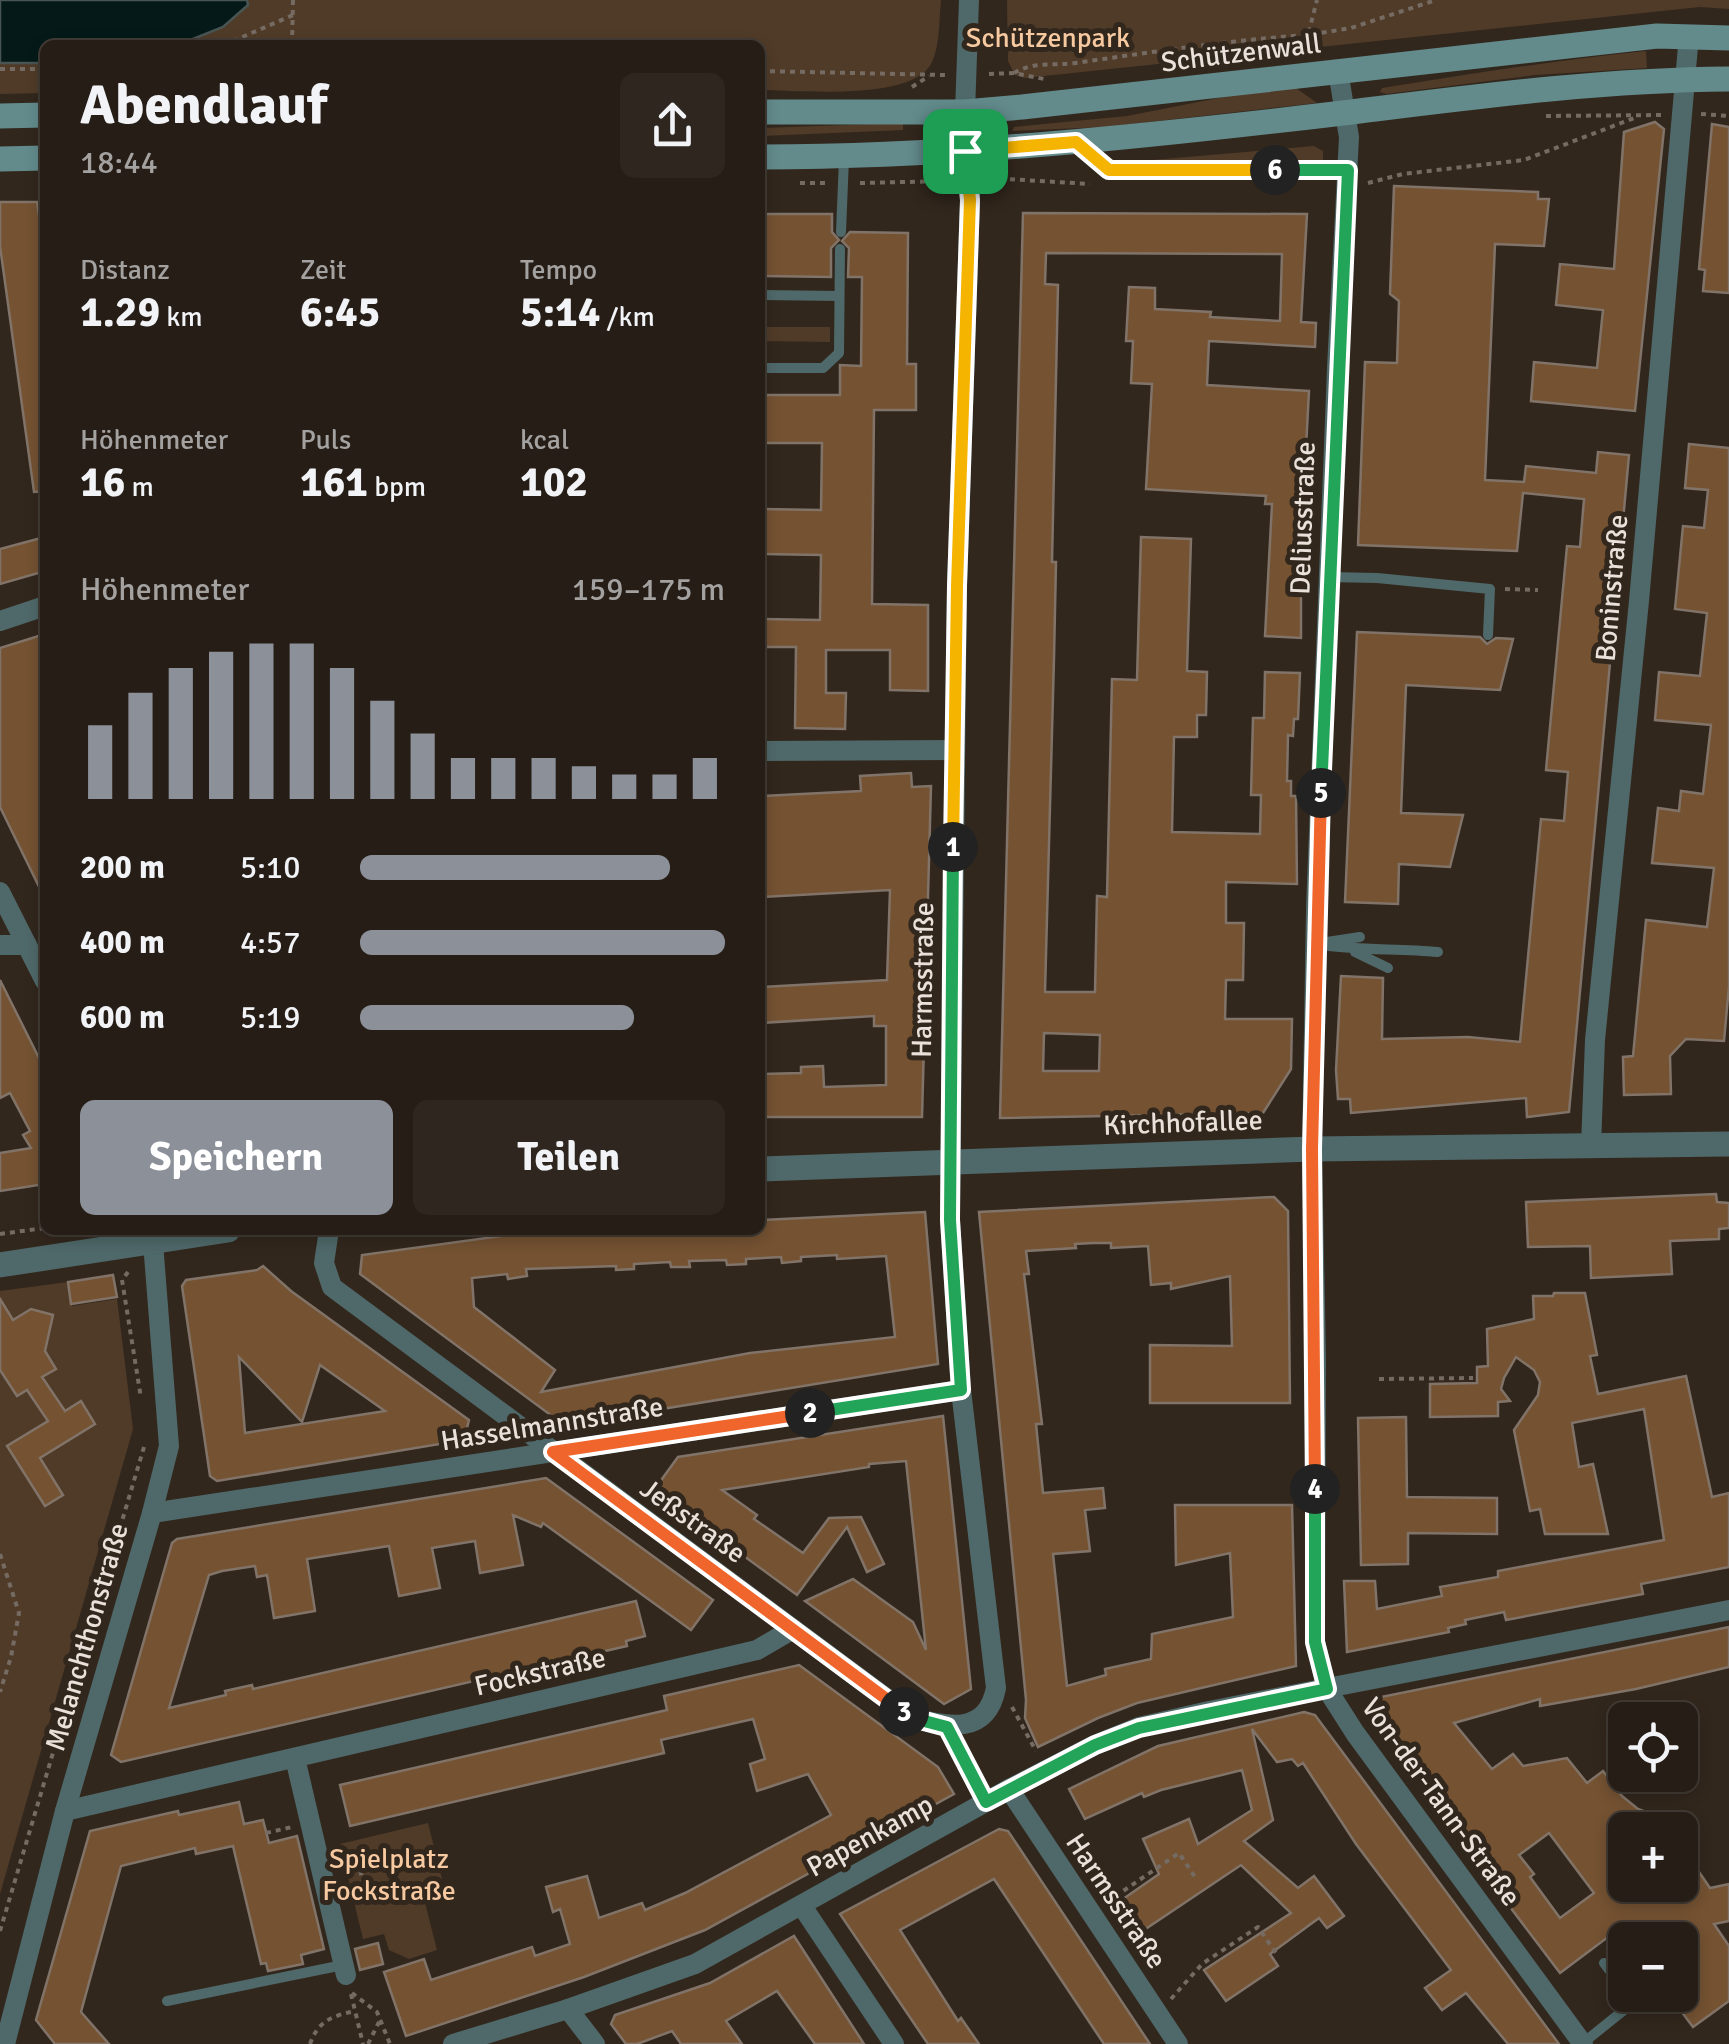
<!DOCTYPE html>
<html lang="de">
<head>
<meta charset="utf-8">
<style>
	:root { --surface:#261d16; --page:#2e261f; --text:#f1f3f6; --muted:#a4a2a1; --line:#423b35; --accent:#8c9099 }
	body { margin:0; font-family:Signika,sans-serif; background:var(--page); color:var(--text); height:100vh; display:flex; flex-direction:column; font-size:38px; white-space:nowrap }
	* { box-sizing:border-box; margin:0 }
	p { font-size:32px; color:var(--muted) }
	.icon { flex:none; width:55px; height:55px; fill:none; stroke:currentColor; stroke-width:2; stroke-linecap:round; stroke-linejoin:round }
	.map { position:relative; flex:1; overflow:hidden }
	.details { position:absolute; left:40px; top:40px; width:725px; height:1195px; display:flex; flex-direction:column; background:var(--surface); border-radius:15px; box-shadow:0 5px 15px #0003,0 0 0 2px var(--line) }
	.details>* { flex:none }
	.buttons { position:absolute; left:1608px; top:1702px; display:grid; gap:20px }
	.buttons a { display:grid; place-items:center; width:90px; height:90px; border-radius:15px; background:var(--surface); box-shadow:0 5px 15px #0003,0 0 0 2px var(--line); font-size:50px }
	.pin { position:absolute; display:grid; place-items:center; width:85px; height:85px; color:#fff; margin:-42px; border-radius:20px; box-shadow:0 5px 15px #0006 }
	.km { position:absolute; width:50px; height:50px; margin:-25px; border-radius:50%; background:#222; color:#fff; font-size:28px; line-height:50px; text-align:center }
	.round { display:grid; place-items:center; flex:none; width:105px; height:105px; border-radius:15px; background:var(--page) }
	.summary { display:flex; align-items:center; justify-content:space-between; height:170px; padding:0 40px }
	h1 { font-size:55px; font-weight:700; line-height:75px }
	.figures { display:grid; grid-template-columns:repeat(3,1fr); gap:15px; height:170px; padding:10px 40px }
	.figures div { display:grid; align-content:center }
	.figures b { font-size:42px; font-weight:700 }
	.figures small { font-size:28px; font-weight:400 }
	.figures p { font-size:28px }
	.chart { height:280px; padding:20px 40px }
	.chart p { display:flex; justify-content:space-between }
	.chart svg { width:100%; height:180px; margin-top:10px; stroke:var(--accent); stroke-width:6 }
	.button { display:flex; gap:20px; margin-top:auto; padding:20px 40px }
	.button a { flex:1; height:115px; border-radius:15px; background:var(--accent); color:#fff; font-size:40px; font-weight:700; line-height:115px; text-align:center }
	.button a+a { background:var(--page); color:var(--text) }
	ul { padding:0 40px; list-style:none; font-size:32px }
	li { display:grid; grid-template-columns:160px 120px 1fr; align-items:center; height:75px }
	li i { height:25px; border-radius:12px; background:var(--accent) }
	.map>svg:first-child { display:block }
	.green { fill:#503b28 }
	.water { fill:#051919; stroke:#495553; stroke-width:2.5 }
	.building { fill:#745232; stroke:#817367; stroke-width:2.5; fill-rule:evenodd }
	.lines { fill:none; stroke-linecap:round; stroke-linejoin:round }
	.path { stroke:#756b62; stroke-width:4; stroke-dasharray:5 5; stroke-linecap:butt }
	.service { stroke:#4f6869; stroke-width:10 }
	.minor { stroke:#4f6869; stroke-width:20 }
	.tertiary { stroke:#4f6869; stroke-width:25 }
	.secondary { stroke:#638b8c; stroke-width:25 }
	.split-1-casing { stroke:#fff; stroke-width:20 }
	.split-2-casing { stroke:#fff; stroke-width:20 }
	.split-3-casing { stroke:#fff; stroke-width:20 }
	.split-4-casing { stroke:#fff; stroke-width:20 }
	.split-5-casing { stroke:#fff; stroke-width:20 }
	.split-6-casing { stroke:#fff; stroke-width:20 }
	.split-7-casing { stroke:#fff; stroke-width:20 }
	.split-1 { stroke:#f5b400; stroke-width:12 }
	.split-2 { stroke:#22a559; stroke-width:12 }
	.split-3 { stroke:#f0652b; stroke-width:12 }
	.split-4 { stroke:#22a559; stroke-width:12 }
	.split-5 { stroke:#f0652b; stroke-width:12 }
	.split-6 { stroke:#22a559; stroke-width:12 }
	.split-7 { stroke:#f5b400; stroke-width:12 }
	.labels { text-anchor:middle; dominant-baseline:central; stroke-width:10; stroke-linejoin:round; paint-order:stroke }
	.park-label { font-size:28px; fill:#f7c9a0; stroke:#32271d }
	.street-label { font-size:28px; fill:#e9e1da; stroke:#32271d }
</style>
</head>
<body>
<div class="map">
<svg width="1729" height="2044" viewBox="0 0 1729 2044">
	<rect width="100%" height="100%" fill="#32271d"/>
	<g class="green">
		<path d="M0,0H941C939,19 940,45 932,62C914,102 798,90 760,90V45H45V93L0,94Z"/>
		<polygon points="1007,0 1729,0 1729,9 1700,7 1025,78 1015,75 1008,61"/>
		<path d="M1646,51L1647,68L1535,75L1386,94L1380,92L1382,88C1470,74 1557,60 1646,51Z"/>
		<polygon points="1296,88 1317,103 1105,127 1012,131 1014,127 1127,116 1244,93"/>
		<polygon points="903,123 903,130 760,136 760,128"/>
		<polygon points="1314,146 1323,151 1323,161 1129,162"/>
		<polygon points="760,327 830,327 830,342 760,341"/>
		<polygon points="68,1282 72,1306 117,1299 133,1429 0,1894 0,1291"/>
		<polygon points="428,1823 445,1891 424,1899 437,1950 409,1959 389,1950 384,1934 363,1939 340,1844"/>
	</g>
	<polygon class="water" points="0,0 247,0 248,5 223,27 178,45 45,45 45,63 0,63"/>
	<g class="building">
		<polygon points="1655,122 1664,129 1635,411 1531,401 1534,362 1597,368 1603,310 1556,305 1560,264 1614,269 1624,132"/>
		<polygon points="1712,124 1729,127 1729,293 1703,291 1705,270 1699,269"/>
		<polygon points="1394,186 1538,192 1538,199 1549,199 1544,246 1495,244 1485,480 1524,482 1526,466 1596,473 1598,452 1629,455 1569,1112 1527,1117 1526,1098 1351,1113 1350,1099 1338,1099 1336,1070 1341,976 1383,978 1382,1039 1468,1037 1520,1042 1541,819 1564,821 1568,772 1546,770 1567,546 1580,547 1584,499 1523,493 1517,551 1358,545 1365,362 1397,363 1399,301 1390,294"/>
		<polygon points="0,202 37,202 45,254 45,491 34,492 0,246"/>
		<path d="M1023,213L1307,214L1301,322L1316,323L1315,347L1209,341L1207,385L1309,391L1301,544V638L1265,636L1272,504H1265L1266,496L1146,489L1152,384L1131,383L1133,341H1126L1129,287L1155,288V309L1211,312L1210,317L1280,321L1282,254L1046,253L1045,284L1058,285L1052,562H1056L1054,658L1045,992H1095L1097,896L1107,897L1112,679L1137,680L1141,537L1191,539L1187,671L1207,672L1206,715H1197V737H1174L1172,832L1260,834L1261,795H1251L1253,718H1264L1265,672L1300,673L1298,719H1294L1293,736L1288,735L1287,781H1291V796H1296L1297,884L1226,882V923H1244L1243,980H1226L1225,1019H1292L1291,1069L1263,1113L1000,1118ZM1044,1033L1100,1035L1099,1071H1043Z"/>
		<polygon points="760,214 832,214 832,232 839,240 831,248 831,277 760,276"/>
		<polygon points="850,232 908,233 907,364 916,364 916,410 874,410 872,604 928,605 928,691 890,690 890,650 826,650 826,693 846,693 845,729 795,728 796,647 760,647 760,619 820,620 821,555 760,554 760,509 821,510 822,443 760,443 760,395 840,395 840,365 861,366 862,277 848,277 849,248 842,241"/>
		<polygon points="1689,444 1729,448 1729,986 1724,1041 1686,1039 1670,1056 1671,1094 1624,1095 1623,1057 1633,1056 1646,920 1707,927 1714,868 1652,863 1658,808 1679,811 1681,791 1703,794 1711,725 1655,720 1659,672 1700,676 1707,613 1675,609 1683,526 1704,528 1708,490 1685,488"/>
		<polygon points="45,537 45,571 0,584 0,549"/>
		<polygon points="1357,632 1480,637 1487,644 1496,638 1513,639 1500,690 1406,685 1401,813 1463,815 1450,867 1399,864 1398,904 1345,902"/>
		<polygon points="45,634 45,899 0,807 0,648"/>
		<polygon points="911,773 912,787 931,786 922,1117 760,1117 760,1074 801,1073 801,1067 823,1066 824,1087 886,1085 886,1026 874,1026 874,1016 760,1023 760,987 887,980 890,890 760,897 760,796 861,791 860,776"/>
		<polygon points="0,980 45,1070 45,1184 0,1191 0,1153 31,1148 23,1135 30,1131 10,1093 0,1098"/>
		<polygon points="1716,1194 1717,1202 1729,1203 1729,1228 1719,1229 1719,1239 1670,1241 1672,1274 1591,1278 1590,1246 1528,1247 1526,1202"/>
		<polygon points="1274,1197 1288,1211 1290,1403 1150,1403 1150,1345 1232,1346 1230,1276 1171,1289 1171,1283 1151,1285 1148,1246 1111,1248 1111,1243 1093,1243 1075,1244 1076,1248 1026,1251 1029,1274 1024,1274 1042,1424 1036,1424 1043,1493 1103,1488 1105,1508 1085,1510 1090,1551 1053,1554 1067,1686 1106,1675 1105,1669 1151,1659 1152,1634 1233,1617 1230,1553 1176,1565 1175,1505 1292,1505 1296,1666 1137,1703 1098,1718 1038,1747 1025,1718 1026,1700 979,1212"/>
		<path d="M925,1212L938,1364L564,1425L360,1274L362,1255L544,1230H760V1220ZM837,1255V1259L886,1256L895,1337L750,1353L541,1392L555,1370L474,1307L472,1278L507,1274L508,1279L527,1276L526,1269L616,1266V1270L634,1269V1264L670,1262L671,1267H690L689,1261L726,1260L727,1265L746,1264V1259L781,1257L782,1263L801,1261V1257Z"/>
		<path d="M263,1266L291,1291L469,1420L464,1440L217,1481L210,1476L182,1286L186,1280L257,1270ZM239,1357L302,1422L320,1365L385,1411L245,1433Z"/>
		<polygon points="113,1275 117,1297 71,1304 68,1282"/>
		<polygon points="1554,1293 1585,1293 1597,1355 1590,1356 1598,1394 1686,1376 1712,1497 1729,1493 1729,1567 1641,1584 1643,1594 1506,1620 1504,1612 1465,1620 1466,1624 1448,1628 1449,1632 1347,1652 1344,1581 1375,1581 1377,1609 1442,1596 1440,1587 1498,1577 1498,1571 1664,1540 1644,1409 1572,1423 1579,1467 1593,1464 1608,1534 1545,1534 1540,1509 1530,1511 1514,1430 1538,1395 1540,1382 1534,1370 1516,1357 1504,1378 1501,1389 1510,1401 1498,1402 1498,1416 1430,1417 1430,1384 1477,1383 1477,1367 1488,1366 1487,1329 1534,1319 1533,1296 1553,1296"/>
		<polygon points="0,1299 13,1320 31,1309 53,1315 45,1351 56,1369 42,1377 65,1411 81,1401 95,1424 40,1458 63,1495 45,1506 7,1446 48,1421 27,1390 17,1396 0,1370"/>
		<polygon points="943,1416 971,1689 944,1704 805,1601 853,1579 913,1622 926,1650 906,1461 869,1464 869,1467 722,1490 757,1515 754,1519 803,1553 829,1518 861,1517 884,1564 867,1572 847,1527 797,1595 654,1490 678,1457"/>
		<polygon points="1406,1417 1407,1497 1497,1498 1497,1534 1408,1533 1408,1564 1361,1565 1358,1418"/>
		<polygon points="546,1478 713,1600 691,1630 543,1523 541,1527 513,1515 523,1565 480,1573 475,1541 432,1548 440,1588 399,1596 389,1546 307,1559 315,1611 274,1618 267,1575 257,1577 255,1566 222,1571 209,1575 169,1708 226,1695 225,1691 252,1685 253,1689 636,1601 645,1636 626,1641 627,1646 121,1762 111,1755 172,1543 177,1539"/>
		<path d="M1729,1627V1667L1636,1689L1540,1706V1699L1454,1723L1492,1769L1513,1754L1523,1766L1567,1758L1587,1783L1603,1771L1622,1796L1638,1809L1688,1828L1625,1830V1885H1680V1844L1710,1888L1729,1884V1921L1714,1924L1729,1946V2001L1693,2027L1669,1995H1680V1940H1628L1620,1928L1560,1973L1507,1903L1511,1900L1367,1708L1371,1699ZM1549,1833L1594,1893L1560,1918L1530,1877L1534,1874L1519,1855Z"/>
		<polygon points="799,1665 938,1767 954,1794 705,1930 584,1977 406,2036 384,1972 424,1959 431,1980 532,1947 535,1956 570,1944 560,1909 553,1912 546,1887 587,1876 599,1918 642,1903 645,1910 685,1893 831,1815 808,1774 757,1791 750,1764 765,1759 753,1719 661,1740 664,1753 350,1826 340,1785 667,1710 664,1696"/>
		<polygon points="1304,1712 1315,1715 1559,2044 1508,2044 1466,1993 1442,2010 1425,1988 1451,1970 1356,1844 1303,1763 1298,1766 1292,1759 1277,1762 1252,1729 1273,1820 1244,1841 1298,1888 1314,1876 1344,1916 1327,1928 1319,1918 1270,1954 1278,1966 1226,2001 1204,1970 1291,1913 1241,1865 1144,1930 1123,1899 1159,1874 1143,1839 1189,1819 1198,1844 1252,1810 1242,1770 1161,1790 1144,1797 1142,1793 1085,1819 1069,1789 1158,1746"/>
		<polygon points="239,1802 244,1824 263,1820 269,1843 297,1836 324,1949 301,1955 303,1964 268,1971 266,1963 261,1964 233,1846 196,1854 195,1848 121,1866 81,2012 109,2044 55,2044 36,2020 90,1831 178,1811 179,1815"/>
		<polygon points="999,1829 1008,1831 1150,2044 1104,2044 994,1879 900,1930 958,2021 961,2018 979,2044 928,2044 840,1914"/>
		<polygon points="794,1936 864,2044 815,2044 777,1991 726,2021 742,2044 681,2044 672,2031 637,2044 626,2044 611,2024 615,2015 710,1983"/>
		<polygon points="378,1943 383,1964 360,1970 355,1949"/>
	</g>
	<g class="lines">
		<g class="path">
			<polyline points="224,45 293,15"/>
			<polyline points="292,45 293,0"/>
			<polyline points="1306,51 1308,35 1351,28 1436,0"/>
			<polyline points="0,69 45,69"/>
			<polyline points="760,71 945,75"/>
			<path d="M1014,73C1035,61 1052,66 1075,63C1153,52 1230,40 1308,35L1317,0"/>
			<polyline points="989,74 1014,73 1044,79"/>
			<polyline points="912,87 929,76"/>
			<polyline points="1701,114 1729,116"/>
			<polyline points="1546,116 1661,115"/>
			<polyline points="990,178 1090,184"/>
			<polyline points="800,183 825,183"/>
			<polyline points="860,183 950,181"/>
			<polyline points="1368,183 1403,174 1524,160 1637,117"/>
			<polyline points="1505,589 1538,590"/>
			<polyline points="0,1234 45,1228"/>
			<polyline points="128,1272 122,1280 141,1398"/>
			<polyline points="1379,1379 1473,1378"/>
			<polyline points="0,1554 19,1613 11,1657 0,1692"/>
			<polyline points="1012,1707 1036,1751"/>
			<polyline points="956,1744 976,1784"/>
			<polyline points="266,1833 292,1827"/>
			<polyline points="350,1855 385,1850"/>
			<polyline points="339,1858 350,1855 360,1869 364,1888"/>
			<polyline points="1107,1902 1179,1853 1195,1877"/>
			<polyline points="0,1931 144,1447"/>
			<polyline points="352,1993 377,2012 390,2044"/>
			<polyline points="351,1994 363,2044"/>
			<polyline points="1171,1999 1202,1964 1258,1927 1276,1953"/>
			<path d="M310,2044C318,2021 332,2016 355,2011"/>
			<polyline points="368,2044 379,2022"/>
		</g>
		<g class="service">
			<polyline points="841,232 844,158"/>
			<polyline points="760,295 839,296"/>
			<polyline points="760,368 823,368 839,353 840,249"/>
			<polyline points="1329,577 1377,578 1490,589 1488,635"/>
			<polyline points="1327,942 1360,937"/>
			<path d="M1316,944C1356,951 1397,948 1438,952"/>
			<polyline points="1355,952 1388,968"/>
			<polyline points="1604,1963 1625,1991"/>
			<polyline points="167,2001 343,1965"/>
			<polyline points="1583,2043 1634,2002 1628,1995"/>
		</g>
		<g class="minor">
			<polyline points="1338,71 1349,137 1337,368 1316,909 1312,1149 1316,1360 1315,1642 1327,1689 1355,1733 1583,2044"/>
			<polyline points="1076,142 1109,170 1348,170"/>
			<polyline points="0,621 45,606"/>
			<polyline points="760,751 954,750"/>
			<polyline points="0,892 45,981"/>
			<polyline points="0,945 27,945"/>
			<polyline points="1591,1146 1595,1040 1639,601 1689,35"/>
			<path d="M329,1230L324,1263L332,1287L913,1718C948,1727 987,1735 996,1688L961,1390L950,1220L957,586L970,200L965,112L969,0"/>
			<polyline points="152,1513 961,1390"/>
			<polyline points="295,1758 346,1975"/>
			<polyline points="1009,1789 1178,2044"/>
			<polyline points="65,1811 757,1650 793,1629"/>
			<polyline points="802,1906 894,2044"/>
			<polyline points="568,2009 595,2044"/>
			<polyline points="5,2044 65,1811 152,1513 169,1446 152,1230"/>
			<polyline points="453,2044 568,2009 695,1964 1009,1789 1095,1745 1139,1727 1209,1711 1729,1610"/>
		</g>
		<g class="tertiary">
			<polyline points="760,1169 1312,1149 1729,1144"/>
			<polyline points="0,1265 228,1230"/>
		</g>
		<g class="secondary">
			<polyline points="760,112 965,112 1022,107 1657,36 1729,38"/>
			<polyline points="0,116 45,115"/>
			<path d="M760,157C955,157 1149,136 1343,113C1473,97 1598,80 1729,79"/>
			<polyline points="0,159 45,158"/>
		</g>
	</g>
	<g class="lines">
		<g class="split-1-casing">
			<polyline id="split-1" points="953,847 957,586 970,200 965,151"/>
		</g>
		<g class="split-2-casing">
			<polyline id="split-2" points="810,1413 961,1390 950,1220 953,847"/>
		</g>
		<g class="split-3-casing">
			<polyline id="split-3" points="810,1413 553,1452 904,1712"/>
		</g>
		<g class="split-4-casing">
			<polyline id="split-4" points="904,1712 913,1718 947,1727 986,1802 1095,1745 1139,1728 1327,1689 1315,1642 1315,1489"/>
		</g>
		<g class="split-5-casing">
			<polyline id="split-5" points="1315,1489 1312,1149 1321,793"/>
		</g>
		<g class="split-6-casing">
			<polyline id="split-6" points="1275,170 1348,170 1321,793"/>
		</g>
		<g class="split-7-casing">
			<polyline id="split-7" points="965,151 1076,142 1109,170 1275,170"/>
		</g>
		<use href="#split-1" class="split-1"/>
		<use href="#split-2" class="split-2"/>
		<use href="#split-3" class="split-3"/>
		<use href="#split-4" class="split-4"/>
		<use href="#split-5" class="split-5"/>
		<use href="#split-6" class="split-6"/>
		<use href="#split-7" class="split-7"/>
	</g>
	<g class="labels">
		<g class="park-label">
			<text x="1048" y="38">Schützenpark</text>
			<text x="389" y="1859">Spielplatz<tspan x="389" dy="32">Fockstraße</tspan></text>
		</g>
		<g class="street-label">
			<text transform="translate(1241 53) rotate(-7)">Schützenwall</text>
			<text transform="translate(1303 518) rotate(-88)">Deliusstraße</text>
			<text transform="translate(1612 588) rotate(-85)">Boninstraße</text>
			<text transform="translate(923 980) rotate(-89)">Harmsstraße</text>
			<text transform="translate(1183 1123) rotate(-2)">Kirchhofallee</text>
			<text transform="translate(552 1424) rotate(-9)">Hasselmannstraße</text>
			<text transform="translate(693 1521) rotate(36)">Jeßstraße</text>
			<text transform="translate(87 1637) rotate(-74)">Melanchthonstraße</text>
			<text transform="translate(540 1672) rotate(-13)">Fockstraße</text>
			<text transform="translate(1441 1802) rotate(54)">Von-der-Tann-Straße</text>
			<text transform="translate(870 1836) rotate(-29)">Papenkamp</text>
			<text transform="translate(1116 1901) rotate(56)">Harmsstraße</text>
		</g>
	</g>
</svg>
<div class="buttons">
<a><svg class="icon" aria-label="locate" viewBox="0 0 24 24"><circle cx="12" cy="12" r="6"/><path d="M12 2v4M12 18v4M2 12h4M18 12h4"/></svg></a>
<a>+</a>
<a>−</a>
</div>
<div class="pin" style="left:965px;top:151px;background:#1e9e55"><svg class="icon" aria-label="arrive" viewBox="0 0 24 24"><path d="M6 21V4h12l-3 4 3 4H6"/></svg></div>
<b class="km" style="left:953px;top:847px">1</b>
<b class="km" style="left:810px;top:1413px">2</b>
<b class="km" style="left:904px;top:1712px">3</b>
<b class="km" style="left:1315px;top:1489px">4</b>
<b class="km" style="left:1321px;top:793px">5</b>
<b class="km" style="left:1275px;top:170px">6</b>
<section class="details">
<div class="summary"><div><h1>Abendlauf</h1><p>18:44</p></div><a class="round"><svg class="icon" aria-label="share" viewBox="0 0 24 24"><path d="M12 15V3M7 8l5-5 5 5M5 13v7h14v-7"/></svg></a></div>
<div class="figures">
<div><p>Distanz</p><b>1.29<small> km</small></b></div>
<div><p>Zeit</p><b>6:45</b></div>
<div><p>Tempo</p><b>5:14<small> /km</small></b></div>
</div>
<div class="figures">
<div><p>Höhenmeter</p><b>16<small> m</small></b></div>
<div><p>Puls</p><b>161<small> bpm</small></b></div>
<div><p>kcal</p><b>102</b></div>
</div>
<div class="chart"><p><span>Höhenmeter</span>159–175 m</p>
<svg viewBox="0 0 160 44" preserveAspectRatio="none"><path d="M5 44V26M15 44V18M25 44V12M35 44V8M45 44V6M55 44V6M65 44V12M75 44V20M85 44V28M95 44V34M105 44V34M115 44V34M125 44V36M135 44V38M145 44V38M155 44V34"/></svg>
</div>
<ul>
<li><b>200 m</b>5:10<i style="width:85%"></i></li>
<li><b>400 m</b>4:57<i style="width:100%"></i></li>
<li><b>600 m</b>5:19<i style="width:75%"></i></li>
</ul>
<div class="button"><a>Speichern</a><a>Teilen</a></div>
</section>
</div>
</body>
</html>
